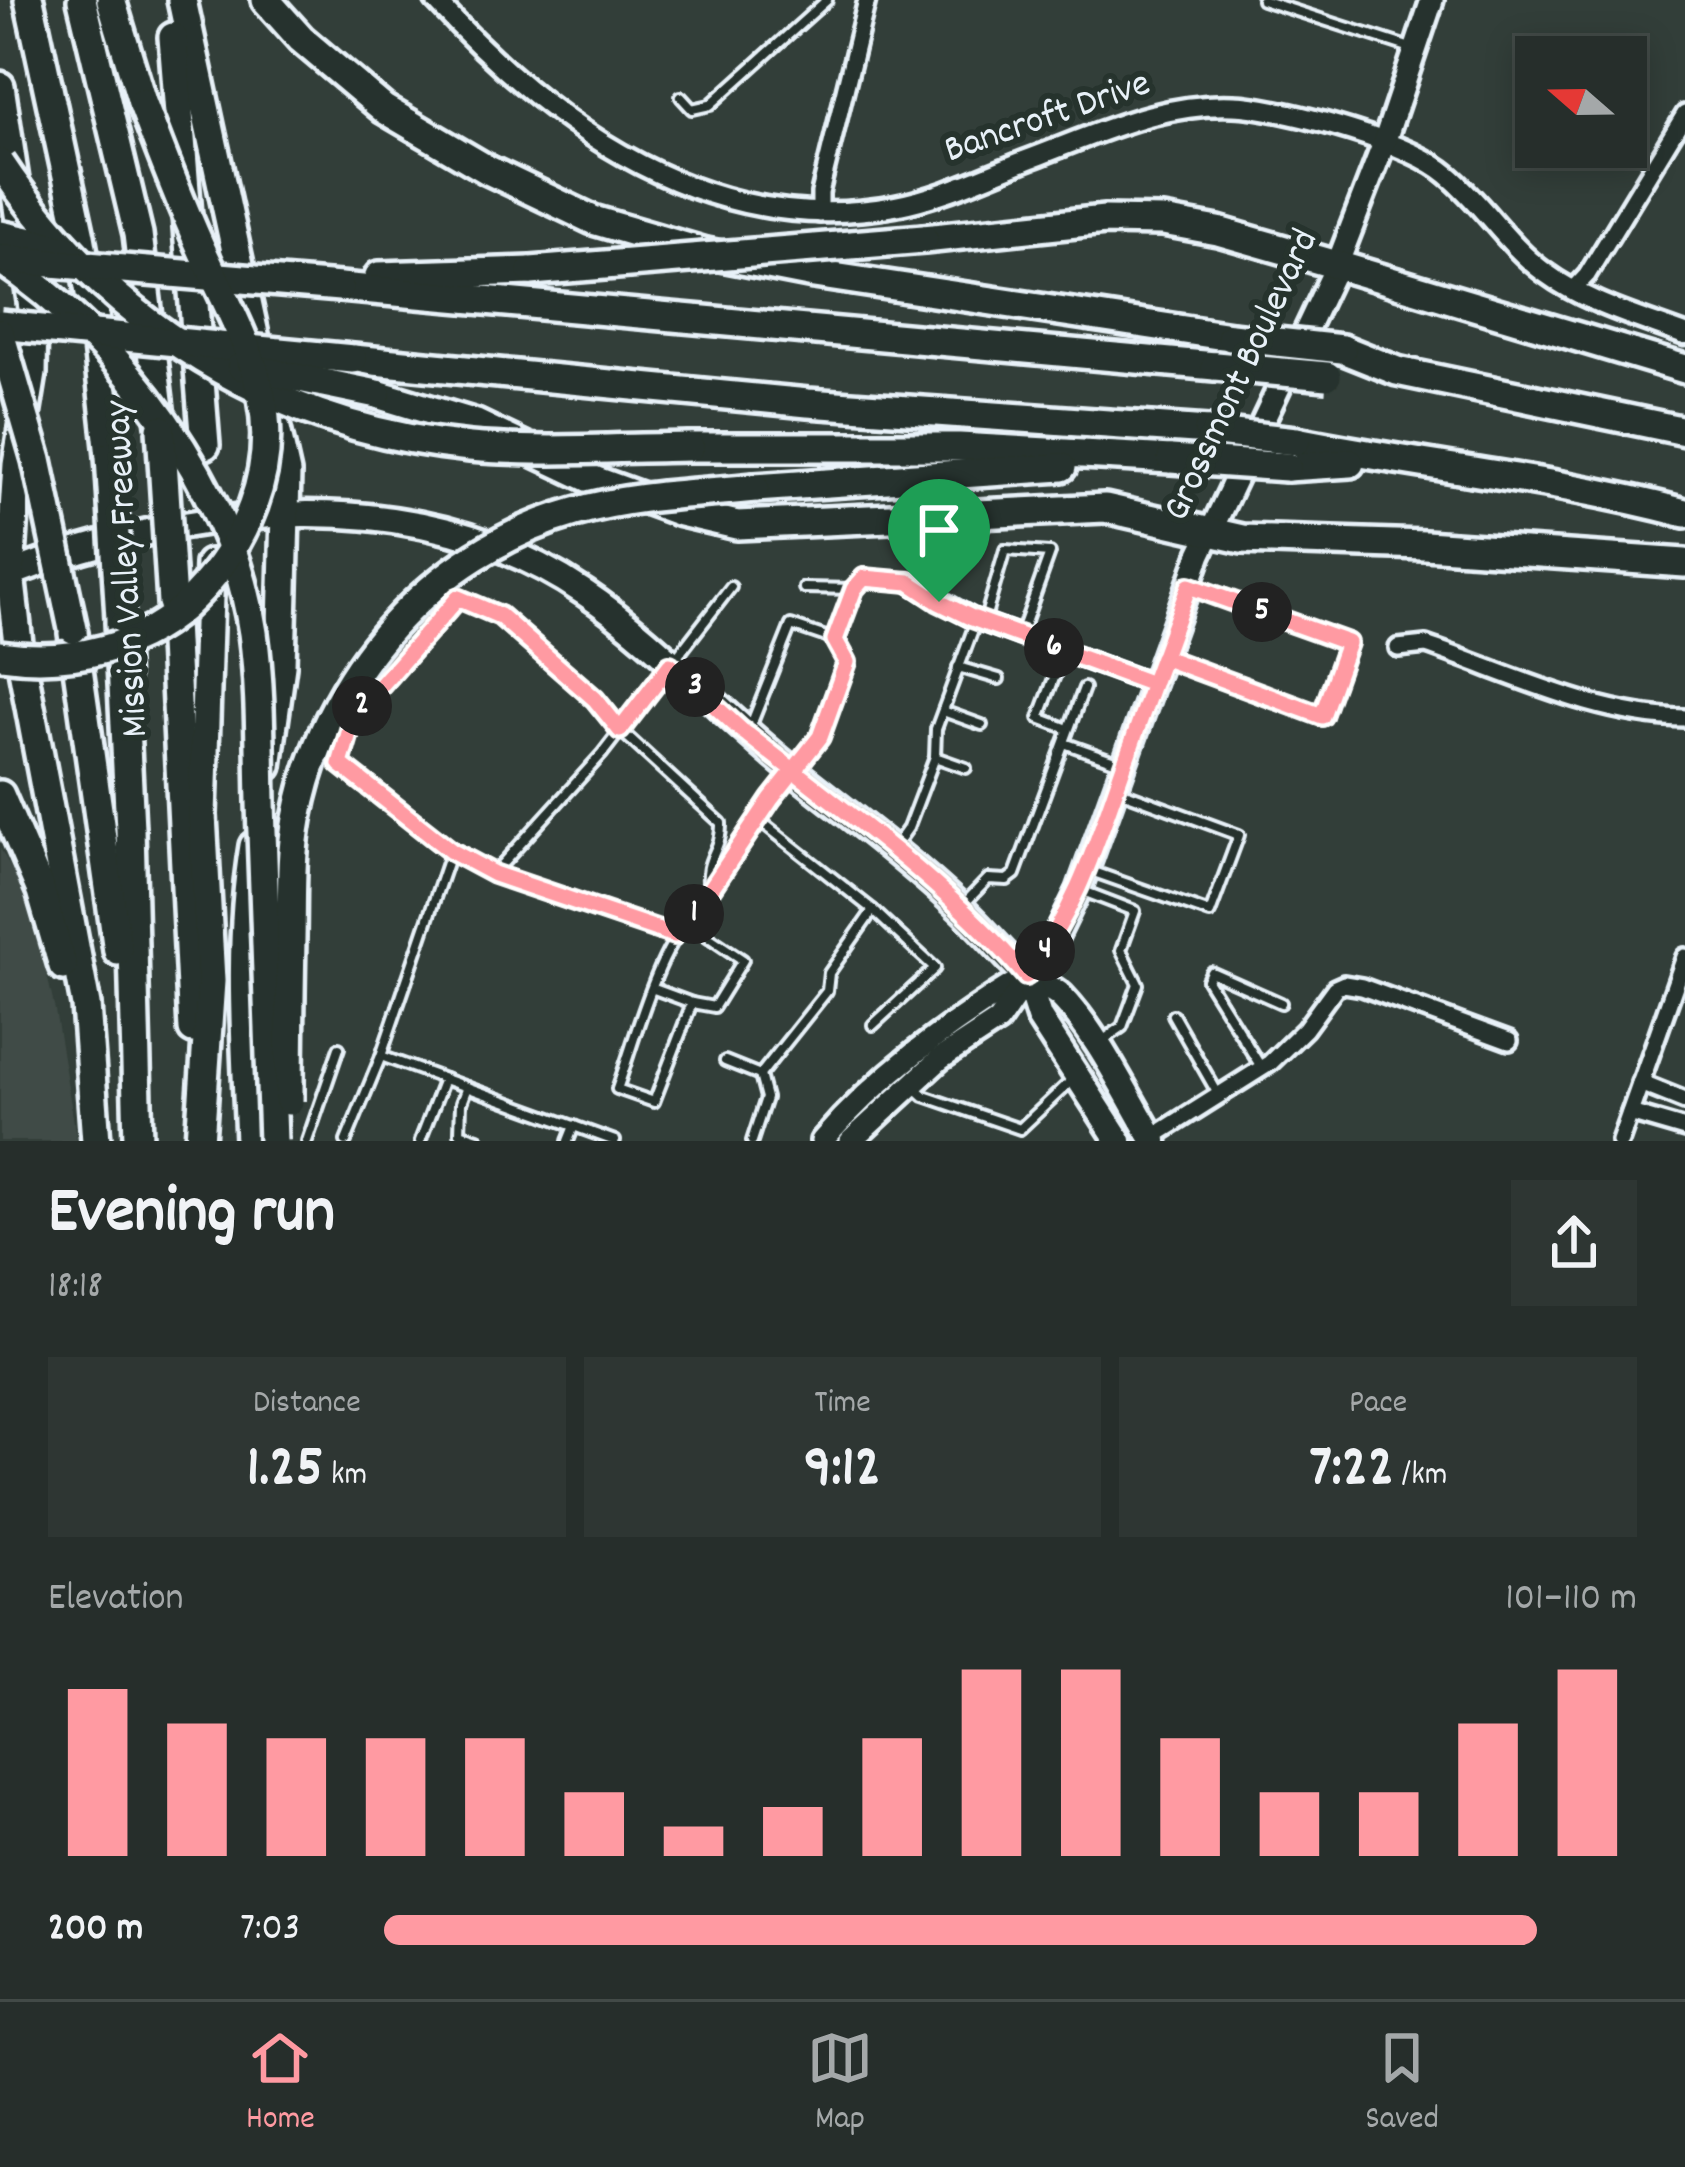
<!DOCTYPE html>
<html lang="en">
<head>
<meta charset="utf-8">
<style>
	:root { --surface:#262e2b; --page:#2e3633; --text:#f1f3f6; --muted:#a4a8a9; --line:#424a47; --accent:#ff9aa2 }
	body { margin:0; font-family:Dekko,sans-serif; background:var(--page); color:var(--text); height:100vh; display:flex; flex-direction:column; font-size:45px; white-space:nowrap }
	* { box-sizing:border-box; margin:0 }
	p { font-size:39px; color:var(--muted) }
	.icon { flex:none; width:66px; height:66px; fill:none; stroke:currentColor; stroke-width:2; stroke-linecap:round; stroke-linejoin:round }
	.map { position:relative; height:1141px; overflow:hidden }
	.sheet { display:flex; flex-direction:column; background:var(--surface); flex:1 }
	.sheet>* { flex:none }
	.needle { width:78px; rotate:290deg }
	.tools { position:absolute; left:1515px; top:36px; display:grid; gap:24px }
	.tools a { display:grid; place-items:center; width:132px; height:132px; border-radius:0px; background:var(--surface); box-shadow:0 6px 30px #0003,0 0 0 3px var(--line); font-size:60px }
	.pin { position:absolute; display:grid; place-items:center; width:102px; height:102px; color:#fff; margin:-123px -51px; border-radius:50% 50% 50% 0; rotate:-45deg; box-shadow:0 0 12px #0007 }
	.pin .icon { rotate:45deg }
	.km { position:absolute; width:60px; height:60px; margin:-30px; border-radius:50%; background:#222; color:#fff; font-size:33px; line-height:60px; text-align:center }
	.round { display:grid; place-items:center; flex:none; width:126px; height:126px; border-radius:0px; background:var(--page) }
	.overview { display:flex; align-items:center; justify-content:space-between; height:204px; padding:0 48px }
	h1 { font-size:66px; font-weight:700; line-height:90px }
	.stats { display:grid; grid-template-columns:repeat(3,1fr); gap:18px; height:204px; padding:12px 48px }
	.stats div { display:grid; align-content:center; border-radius:0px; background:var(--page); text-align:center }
	.stats b { font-size:60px; font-weight:700 }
	.stats small { font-size:33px; font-weight:400 }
	.stats p { font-size:33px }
	.chart { height:336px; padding:24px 48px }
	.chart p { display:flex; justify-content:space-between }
	.chart svg { width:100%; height:216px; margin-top:12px; stroke:var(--accent); stroke-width:6 }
	ul { padding:0 48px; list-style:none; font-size:39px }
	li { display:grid; grid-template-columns:192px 144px 1fr; align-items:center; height:90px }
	li i { height:30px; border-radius:15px; background:var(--accent) }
	.tab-bar { display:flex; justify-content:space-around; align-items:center; height:168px; border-top:3px solid var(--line); background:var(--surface); font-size:33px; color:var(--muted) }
	.tab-bar a { display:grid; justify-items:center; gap:6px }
	.tab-bar .on { color:var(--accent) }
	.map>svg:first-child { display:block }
	.built { fill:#3f4b46 }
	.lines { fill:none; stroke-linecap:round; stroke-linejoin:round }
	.service-casing { stroke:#e8f1f8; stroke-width:16 }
	.minor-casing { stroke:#e8f1f8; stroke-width:24 }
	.tertiary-casing { stroke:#e8f1f8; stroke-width:27 }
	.secondary-casing { stroke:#e8f1f8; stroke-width:30 }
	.primary-casing { stroke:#e8f1f8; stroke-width:33 }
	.motorway-casing { stroke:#e8f1f8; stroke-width:36 }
	.service { stroke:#26332d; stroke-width:8 }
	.minor { stroke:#26332d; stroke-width:15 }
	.tertiary { stroke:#26332d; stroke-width:18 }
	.secondary { stroke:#26332d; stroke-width:21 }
	.primary { stroke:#26332d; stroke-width:24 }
	.motorway { stroke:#26332d; stroke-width:27 }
	.motorway-bridge-casing { stroke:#e8f1f8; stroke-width:36; stroke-linecap:butt }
	.motorway-bridge { stroke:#26332d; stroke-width:27 }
	.route-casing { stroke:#fff; stroke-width:24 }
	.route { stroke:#ff9aa2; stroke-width:15 }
	.labels { text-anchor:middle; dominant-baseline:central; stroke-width:12; stroke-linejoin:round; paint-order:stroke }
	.street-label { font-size:39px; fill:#e8f1f8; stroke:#26332d }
</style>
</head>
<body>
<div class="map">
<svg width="1685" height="1141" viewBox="0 0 1685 1141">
	<rect width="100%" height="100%" fill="#323e39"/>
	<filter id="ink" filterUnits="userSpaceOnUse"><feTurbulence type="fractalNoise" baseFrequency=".00833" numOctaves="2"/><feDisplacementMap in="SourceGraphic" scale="24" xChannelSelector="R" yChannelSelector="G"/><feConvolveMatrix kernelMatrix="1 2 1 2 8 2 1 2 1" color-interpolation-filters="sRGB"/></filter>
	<g filter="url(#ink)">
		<polygon class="built" points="0,848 31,904 55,1010 77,1141 0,1141"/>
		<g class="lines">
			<g class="service-casing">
				<g id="service">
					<polyline points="1262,0 1414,49"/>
					<polyline points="681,97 692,109 710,105 827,0"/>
					<polyline points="804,588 854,589 835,640"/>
					<polyline points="854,589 864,578 907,582"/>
					<polyline points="984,622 1005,550 1050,553 1021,634"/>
					<polyline points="1063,654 1039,718 1068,729"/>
					<polyline points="1163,658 1322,716 1348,643 1193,587"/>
					<polyline points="958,667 999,679"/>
					<polyline points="943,711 982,725"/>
					<polyline points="1064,743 1123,764"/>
					<polyline points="935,757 936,729 976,621"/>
					<polyline points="896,845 908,828 935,757 966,768"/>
					<polyline points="1091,871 1210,913 1239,835 1117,790"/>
					<path d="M493,874L451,851L340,764L354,716L458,598L501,616L594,699L620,730L721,823C722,853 703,856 709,891"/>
					<polyline points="1083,891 1135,911 1121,950 1138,984 1122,1027 1102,1041"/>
					<polyline points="961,907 988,879 1007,880 1015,874 1084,688"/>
					<polyline points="873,910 935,968 873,1025"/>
					<polyline points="688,923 743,960 714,1007 692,1003"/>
					<polyline points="674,935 493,874 602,754 731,587"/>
					<path d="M654,989L692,1003L654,1102L617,1089C632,1048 658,949 688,923L769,802L820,737L847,662L835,640L791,625L751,725"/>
					<polyline points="1173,1015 1218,1094"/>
					<polyline points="381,1056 615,1141"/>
					<polyline points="725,1061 760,1075"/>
					<polyline points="1261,1067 1207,980 1211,972 1281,1003"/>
					<polyline points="912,1085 924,1096 1020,1129 1072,1080"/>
					<polyline points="467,1087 461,1103 460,1133 478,1139"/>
					<polyline points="307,1141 339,1048"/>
					<polyline points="346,1141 381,1056 451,851"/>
					<polyline points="420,1141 444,1079"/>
					<polyline points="568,1141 574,1126"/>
					<polyline points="752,1141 766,1098 760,1075 827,991 829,973 873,910 758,819"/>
				</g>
			</g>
			<g class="minor-casing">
				<g id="minor">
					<polyline points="820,214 820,193 867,0"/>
					<polyline points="1573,290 1587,275 1685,114"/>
					<polyline points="909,582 972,618 1152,684"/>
					<path d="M1398,648L1426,645C1509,673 1596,717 1685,718"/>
					<polyline points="1640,1083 1685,1101"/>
					<polyline points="1630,1113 1685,1129"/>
					<polyline points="1148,1140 1270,1063 1305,1029 1335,988 1344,984 1362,987 1509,1041"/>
					<polyline points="1620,1141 1685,957"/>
				</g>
			</g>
			<g class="tertiary-casing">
				<path id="tertiary" d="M435,0C555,130 710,240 895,206C939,198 983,177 1024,161C1095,135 1165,99 1243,106C1294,112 1410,142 1448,175C1483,204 1507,245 1544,272C1586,303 1637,317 1685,335"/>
			</g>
			<g class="secondary-casing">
				<g id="secondary">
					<path d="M822,1141C879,1075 947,1025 1020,980"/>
					<polyline points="851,1141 940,1059 998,1021 1057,935 1079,890 1200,554 1337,265 1384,143 1432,0"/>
				</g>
			</g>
			<g class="primary-casing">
				<g id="primary">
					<path d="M10,574C191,503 418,479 585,593C657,641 722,715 792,770C848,815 907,858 960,908C982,928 1001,952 1023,973C1033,983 1051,986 1061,996C1097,1033 1127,1096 1154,1141"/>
					<polyline points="1026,976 1039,1017 1119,1141"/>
				</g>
			</g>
			<g class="motorway-casing">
				<g id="motorway">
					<polyline points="29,0 80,236 96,327 110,456"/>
					<polyline points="82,0 138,234 161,425"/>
					<polyline points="111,0 142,102"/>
					<polyline points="182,0 260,362"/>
					<polyline points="266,0 301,39 384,109 488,170 593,220 706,253 814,274 1231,337"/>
					<polyline points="173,37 205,445"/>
					<polyline points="0,86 33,308 32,373 17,465 10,574 18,643 86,1005 96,1141"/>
					<polyline points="924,239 1105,220 1163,221 1218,231 1337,265 1685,369"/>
					<polyline points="379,276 531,271"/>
					<polyline points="340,287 1215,366"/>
					<polyline points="1342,349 1397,371 1685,431"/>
					<polyline points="353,359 808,403 1208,431"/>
					<polyline points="377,394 476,424 596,481 681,512 737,525 1105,508 1242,539 1425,545 1685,563"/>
					<path d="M1296,441C1425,467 1557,479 1685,513"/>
					<polyline points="690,447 959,447 1171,459"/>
					<polyline points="1287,467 1350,463"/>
					<polyline points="755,488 1062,467"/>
					<polyline points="172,602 193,1029"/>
					<polyline points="120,622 130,829 138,1141"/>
					<polyline points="73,633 118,951"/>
					<polyline points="267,766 281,666 286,473 272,411"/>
					<polyline points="0,795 41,891 63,966"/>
					<polyline points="200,1141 211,981 202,815 210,564"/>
					<path d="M250,1141C246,1043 238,943 254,846"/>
				</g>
			</g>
			<use href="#service" class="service"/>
			<use href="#minor" class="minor"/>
			<use href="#tertiary" class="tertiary"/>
			<use href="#secondary" class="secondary"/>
			<use href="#primary" class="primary"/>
			<use href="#motorway" class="motorway"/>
			<g class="motorway-bridge-casing">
				<g id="motorway-bridge">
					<path d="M0,163C107,324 276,429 470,447C543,453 618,448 690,447"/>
					<polyline points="0,235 68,250"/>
					<path d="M0,259C122,341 231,485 253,633C262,698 259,766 262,832C265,935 269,1038 273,1141"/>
					<polyline points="3,259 340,287"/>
					<polyline points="531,271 924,239"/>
					<polyline points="0,325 353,359"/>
					<polyline points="0,333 37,460 73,629"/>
					<polyline points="1231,337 1342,349"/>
					<polyline points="241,366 377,394"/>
					<polyline points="1215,366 1327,376"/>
					<polyline points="161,429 172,602"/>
					<polyline points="1208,431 1296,441"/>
					<polyline points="110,456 120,618"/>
					<polyline points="1171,459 1287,467"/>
					<path d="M0,655C69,665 144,649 194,597C245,545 277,472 262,398C251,345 222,295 200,246C179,199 160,150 142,102"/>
					<path d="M289,1101C289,1046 290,992 291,937C292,898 290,858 297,819C324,673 433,552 575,512C633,495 696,494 755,488"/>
				</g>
			</g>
			<use href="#motorway-bridge" class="motorway-bridge"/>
		</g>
	</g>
	<g class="lines" filter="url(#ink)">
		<g class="route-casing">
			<path id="route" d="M939,602L909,582L864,578L854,589L835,640L847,662L820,737L771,799L688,923L674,935L494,874L451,851L340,764L354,716L458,598L500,616L595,699L620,730L670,665L741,730L748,735C843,810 946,883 1026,976C1077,909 1095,847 1123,768C1145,707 1166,646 1189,586L1348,643L1322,716L1162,657L1152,684L972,618L939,602"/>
		</g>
		<use href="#route" class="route"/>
	</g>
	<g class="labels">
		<g class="street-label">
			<text transform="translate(1048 119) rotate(-19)">Bancroft Drive</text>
			<text transform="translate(1243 376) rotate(-65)">Grossmont Boulevard</text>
			<text transform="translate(129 569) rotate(-93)">Mission Valley Freeway</text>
		</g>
	</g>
</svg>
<div class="tools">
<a><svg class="needle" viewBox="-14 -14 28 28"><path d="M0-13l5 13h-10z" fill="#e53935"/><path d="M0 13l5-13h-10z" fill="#a4a8a9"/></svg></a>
</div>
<div class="pin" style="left:939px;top:602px;background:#1e9e55"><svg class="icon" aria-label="arrive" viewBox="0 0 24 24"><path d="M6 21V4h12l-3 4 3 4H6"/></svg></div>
<b class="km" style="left:694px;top:914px">1</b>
<b class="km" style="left:362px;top:706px">2</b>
<b class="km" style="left:695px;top:687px">3</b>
<b class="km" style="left:1045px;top:951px">4</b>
<b class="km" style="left:1262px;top:612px">5</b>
<b class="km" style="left:1054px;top:648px">6</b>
</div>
<section class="sheet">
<div class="overview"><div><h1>Evening run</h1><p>18:18</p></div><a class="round"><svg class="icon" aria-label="share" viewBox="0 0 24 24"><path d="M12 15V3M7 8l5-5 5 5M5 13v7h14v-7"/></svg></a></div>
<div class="stats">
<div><p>Distance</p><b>1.25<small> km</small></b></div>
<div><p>Time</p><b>9:12</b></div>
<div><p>Pace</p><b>7:22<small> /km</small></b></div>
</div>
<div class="chart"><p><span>Elevation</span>101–110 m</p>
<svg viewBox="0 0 160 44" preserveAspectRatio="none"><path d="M5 44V10M15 44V17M25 44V20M35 44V20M45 44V20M55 44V31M65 44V38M75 44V34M85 44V20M95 44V6M105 44V6M115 44V20M125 44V31M135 44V31M145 44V17M155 44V6"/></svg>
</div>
<ul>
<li><b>200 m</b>7:03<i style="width:92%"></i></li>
</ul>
</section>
<nav class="tab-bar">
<a class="on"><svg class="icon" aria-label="home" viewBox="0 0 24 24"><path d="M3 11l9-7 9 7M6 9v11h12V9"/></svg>Home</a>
<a><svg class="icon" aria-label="map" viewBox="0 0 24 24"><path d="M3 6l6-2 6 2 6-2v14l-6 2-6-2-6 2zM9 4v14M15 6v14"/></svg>Map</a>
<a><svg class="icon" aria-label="saved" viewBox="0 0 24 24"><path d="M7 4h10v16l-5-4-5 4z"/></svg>Saved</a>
</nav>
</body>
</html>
